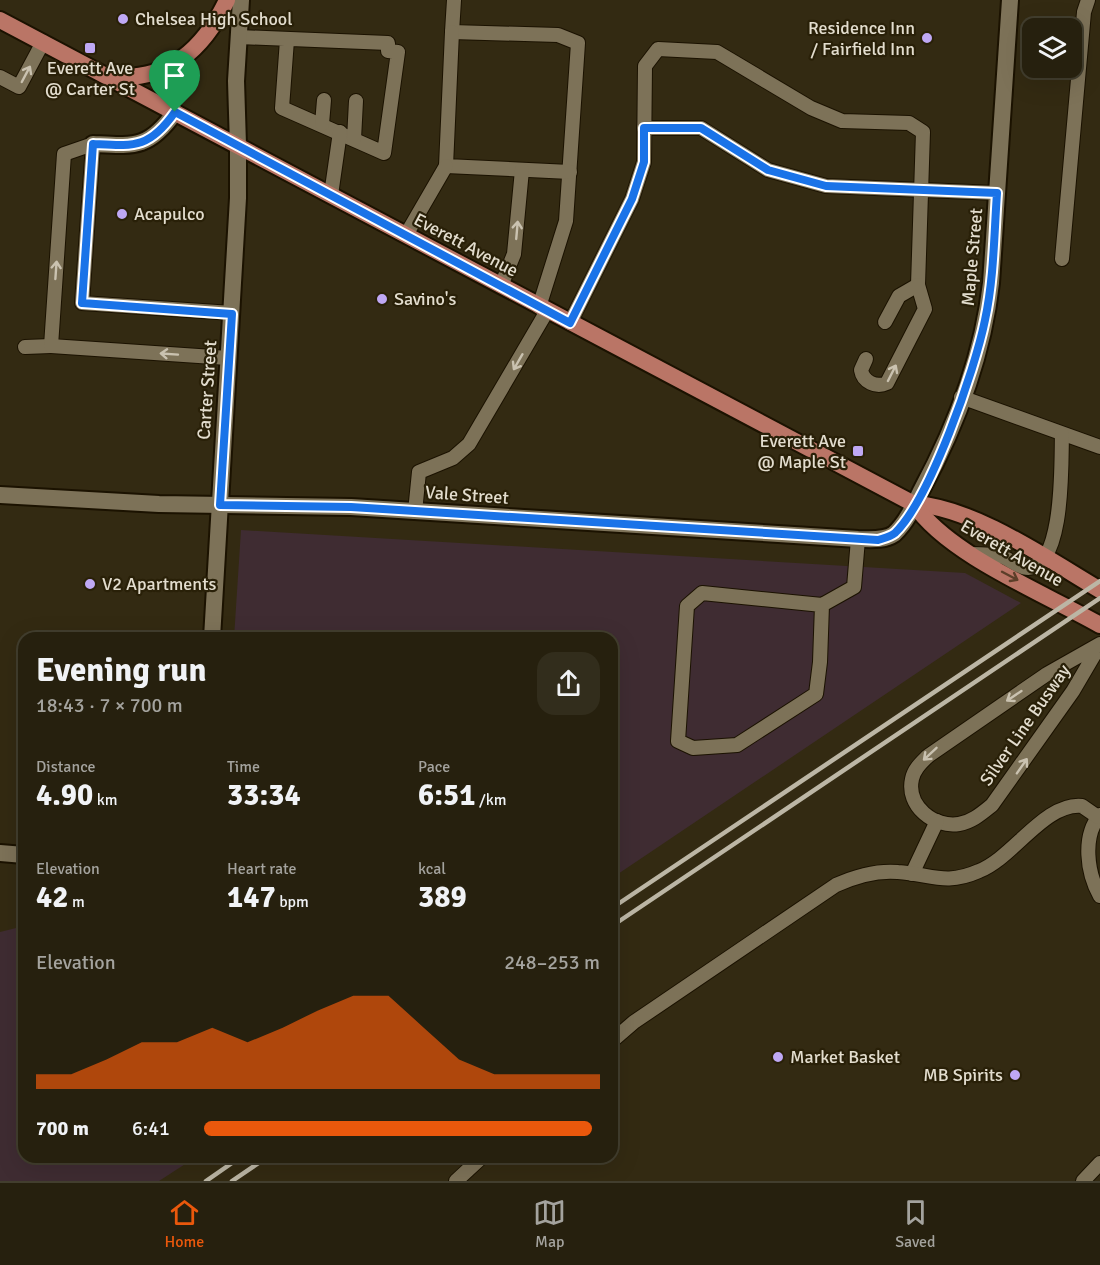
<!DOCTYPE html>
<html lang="en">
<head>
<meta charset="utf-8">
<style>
	:root { --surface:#26200e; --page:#322d1c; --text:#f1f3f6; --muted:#a4a39e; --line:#423e2e; --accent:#ea580c }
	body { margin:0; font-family:Signika,sans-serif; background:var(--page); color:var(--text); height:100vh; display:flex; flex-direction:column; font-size:22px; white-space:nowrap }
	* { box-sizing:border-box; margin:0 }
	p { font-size:20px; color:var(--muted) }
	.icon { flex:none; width:33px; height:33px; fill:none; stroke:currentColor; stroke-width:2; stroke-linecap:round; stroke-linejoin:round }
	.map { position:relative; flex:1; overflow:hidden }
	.panel { position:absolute; left:18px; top:632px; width:600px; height:531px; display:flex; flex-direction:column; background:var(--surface); border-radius:18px; box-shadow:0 6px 24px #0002,0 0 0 2px var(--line) }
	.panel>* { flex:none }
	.controls { position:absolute; left:1022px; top:18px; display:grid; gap:12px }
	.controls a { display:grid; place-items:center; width:60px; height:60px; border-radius:12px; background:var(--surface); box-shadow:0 6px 24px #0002,0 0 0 2px var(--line); font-size:30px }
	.pin { position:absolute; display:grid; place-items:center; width:51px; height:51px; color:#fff; margin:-62px -26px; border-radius:50% 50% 50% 0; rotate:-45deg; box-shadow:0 0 6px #0007 }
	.pin .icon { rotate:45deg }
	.round { display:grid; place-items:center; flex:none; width:63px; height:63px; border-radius:18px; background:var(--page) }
	.summary { display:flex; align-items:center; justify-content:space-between; height:102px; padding:0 18px }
	h1 { font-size:33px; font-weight:800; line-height:45px }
	.stats { display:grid; grid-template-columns:repeat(3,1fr); gap:9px; height:102px; padding:6px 18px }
	.stats div { display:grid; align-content:center }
	.stats b { font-size:30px; font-weight:800 }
	.stats small { font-size:16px; font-weight:400 }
	.stats p { font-size:16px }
	.chart { height:168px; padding:12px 18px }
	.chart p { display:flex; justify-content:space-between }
	.chart svg { width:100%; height:108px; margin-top:6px; fill:var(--accent); opacity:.7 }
	ul { padding:0 18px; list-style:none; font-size:20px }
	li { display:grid; grid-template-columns:96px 72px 1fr; align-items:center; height:45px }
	li i { height:15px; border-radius:8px; background:var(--accent) }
	.tabs { display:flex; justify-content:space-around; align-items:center; height:84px; border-top:2px solid var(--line); background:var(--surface); font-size:16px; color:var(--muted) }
	.tabs a { display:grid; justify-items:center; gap:3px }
	.tabs .on { color:var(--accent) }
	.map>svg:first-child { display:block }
	.industrial { fill:#3f2c32 }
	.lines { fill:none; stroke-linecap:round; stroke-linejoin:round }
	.service-casing { stroke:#1b1200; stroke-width:16 }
	.minor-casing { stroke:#1b1200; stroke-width:20 }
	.tertiary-casing { stroke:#1b1200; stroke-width:20 }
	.primary-casing { stroke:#1b1200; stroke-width:20 }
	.service { stroke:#7d7258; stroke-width:14 }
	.minor { stroke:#7d7258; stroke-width:16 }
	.tertiary { stroke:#7d7258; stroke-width:16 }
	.primary { stroke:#ba7566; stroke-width:16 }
	.rail { stroke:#bcb6a5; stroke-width:4.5 }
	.oneway { stroke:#cac2b0 }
	.oneway2 { stroke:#5c3e29 }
	.route-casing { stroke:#fff; stroke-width:12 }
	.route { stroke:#1a73e8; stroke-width:8 }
	.poi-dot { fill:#bfa8f4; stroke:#292008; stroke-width:2 }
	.labels { text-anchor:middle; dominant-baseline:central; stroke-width:4.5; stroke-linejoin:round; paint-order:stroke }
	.poi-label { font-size:18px; fill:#e3ddce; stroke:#292008; text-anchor:start }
	.street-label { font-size:18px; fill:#e3ddce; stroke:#292008 }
</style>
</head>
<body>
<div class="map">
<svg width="1100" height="1181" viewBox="0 0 1100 1181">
	<rect width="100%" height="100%" fill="#332a12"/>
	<g class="industrial">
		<polygon points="241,530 965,573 1021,603 612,878 612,638 234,638"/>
		<polygon points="24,926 24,1156 196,1157 159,1181 0,1181 0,932"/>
	</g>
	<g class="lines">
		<g class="service-casing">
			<g id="service">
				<polyline points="454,0 452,32 558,35 578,43 566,221 539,307"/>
				<polyline points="452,32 446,166 570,172"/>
				<polyline points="239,37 388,43 388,51 398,52 384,153 282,108 287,40"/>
				<polyline points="0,77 19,87 43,42"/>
				<polyline points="322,124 324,100"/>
				<polyline points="644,128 701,128 768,170 826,186 997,193"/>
				<polyline points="354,139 356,101"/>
				<polyline points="331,195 340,132"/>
				<polyline points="406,235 446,166"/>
				<polyline points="1062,259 1084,12 1088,0"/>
				<polyline points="501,286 514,254 522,170"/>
				<polyline points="570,323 632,199 644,162 645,66 658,49 717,52 811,108 842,121 909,123 923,132 918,285"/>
				<polyline points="25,347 51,346"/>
				<polyline points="228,358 51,346 64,154 93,144 82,303 232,313"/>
				<path d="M866,359L861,370C863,382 876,388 887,383L925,309L918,285L899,296L885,322"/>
				<polyline points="961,397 1100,447"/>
				<polyline points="415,512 419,472 453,458 469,444 547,311"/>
				<path d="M970,554C981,554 992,554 1003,557C1011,560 1019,568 1028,568C1065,566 1061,460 1062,434"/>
				<polyline points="822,605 820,662 816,694 737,745 693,748 678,741 687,606 702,593 822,605 854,587 858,539"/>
				<path d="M1100,644L1047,674L928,756C921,763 914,769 912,779C906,806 934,828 959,824C972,822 982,813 992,805L1073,691L1100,645"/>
				<path d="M1100,815C1082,836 1087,873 1100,896"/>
				<polyline points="912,874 937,821"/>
				<path d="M612,1041L634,1022L836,885C856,876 876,870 898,872C931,874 945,886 979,871C1013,858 1045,802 1082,806L1098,817"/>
				<polyline points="456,1181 483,1156"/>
				<polyline points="1083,1181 1100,1163"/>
			</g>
		</g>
		<g class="minor-casing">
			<g id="minor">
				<path d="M93,144C134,146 149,149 175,112"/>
				<path d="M0,495L159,504L351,507L858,539C869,539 884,541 894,534C906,523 914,506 921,491C955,428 983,355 991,283L1010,0"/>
				<polyline points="212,638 238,198 238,145"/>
				<polyline points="0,853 24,855"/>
			</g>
		</g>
		<g class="tertiary-casing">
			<polyline id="tertiary" points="238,145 236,81 241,0"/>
		</g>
		<g class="primary-casing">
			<g id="primary">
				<path d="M0,20L914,504C973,507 1049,560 1100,590"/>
				<path d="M109,76C167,83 204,49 227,0"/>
				<path d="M914,504C948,555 1046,594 1100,625"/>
			</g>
		</g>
		<use href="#service" class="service"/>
		<use href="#minor" class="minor"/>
		<use href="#tertiary" class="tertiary"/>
		<use href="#primary" class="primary"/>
		<g class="rail">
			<polyline points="612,908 1100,581"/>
			<polyline points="612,926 1100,598"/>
			<polyline points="206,1181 242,1156"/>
			<polyline points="232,1181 269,1156"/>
		</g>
	</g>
	<defs><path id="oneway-shaft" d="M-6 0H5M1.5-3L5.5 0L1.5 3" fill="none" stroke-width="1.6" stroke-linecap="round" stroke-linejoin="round" transform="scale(1.5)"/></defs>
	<g class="oneway">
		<use href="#oneway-shaft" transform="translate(26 74) rotate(-62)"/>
		<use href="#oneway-shaft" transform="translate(517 230) rotate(-85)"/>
		<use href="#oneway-shaft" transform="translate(56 270) rotate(-86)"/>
		<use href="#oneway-shaft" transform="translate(169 354) rotate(-176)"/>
		<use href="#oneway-shaft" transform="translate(518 362) rotate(120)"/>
		<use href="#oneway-shaft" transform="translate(892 373) rotate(-63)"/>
		<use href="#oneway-shaft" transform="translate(1014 696) rotate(146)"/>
		<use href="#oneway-shaft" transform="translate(930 754) rotate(137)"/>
		<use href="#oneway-shaft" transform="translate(1022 766) rotate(-55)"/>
	</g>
	<use class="oneway2" href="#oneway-shaft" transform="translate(1010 576) rotate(28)"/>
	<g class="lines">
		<g class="route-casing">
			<path id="route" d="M175,112L570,323L632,199L644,162V128H701L768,170L826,186L997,193C994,235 994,278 985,320C975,370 930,499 895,533C890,537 884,538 878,540L351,507L220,505L232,314L82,303L93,144C134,146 149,149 175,112Z"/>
		</g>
		<use href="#route" class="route"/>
	</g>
	<g class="poi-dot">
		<circle cx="123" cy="19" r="6"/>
		<circle cx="927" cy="38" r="6"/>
		<rect x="84" y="42" width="12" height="12" rx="3"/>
		<circle cx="122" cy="214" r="6"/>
		<circle cx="382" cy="299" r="6"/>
		<rect x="852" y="445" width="12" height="12" rx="3"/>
		<circle cx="90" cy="584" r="6"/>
		<circle cx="778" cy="1057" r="6"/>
		<circle cx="1015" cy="1075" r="6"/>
	</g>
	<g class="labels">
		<g class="poi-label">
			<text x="135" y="19">Chelsea High School</text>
			<text x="915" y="28" text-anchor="end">Residence Inn<tspan x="915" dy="21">/ Fairfield Inn</tspan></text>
			<text x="90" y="68" text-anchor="middle">Everett Ave<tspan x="90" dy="21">@ Carter St</tspan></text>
			<text x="134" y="214">Acapulco</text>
			<text x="394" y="299">Savino's</text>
			<text x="846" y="441" text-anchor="end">Everett Ave<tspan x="846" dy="21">@ Maple St</tspan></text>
			<text x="102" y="584">V2 Apartments</text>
			<text x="790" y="1057">Market Basket</text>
			<text x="1003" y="1075" text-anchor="end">MB Spirits</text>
		</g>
		<g class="street-label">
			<text transform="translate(466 245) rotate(28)">Everett Avenue</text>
			<text transform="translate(972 257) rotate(-85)">Maple Street</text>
			<text transform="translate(207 390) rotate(-86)">Carter Street</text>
			<text transform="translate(467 495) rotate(4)">Vale Street</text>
			<text transform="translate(1012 553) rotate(30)">Everett Avenue</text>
			<text transform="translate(1025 725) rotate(-55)">Silver Line Busway</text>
		</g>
	</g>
</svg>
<div class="controls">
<a><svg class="icon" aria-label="layers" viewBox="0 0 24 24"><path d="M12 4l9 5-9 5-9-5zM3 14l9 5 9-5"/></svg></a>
</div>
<div class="pin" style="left:175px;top:112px;background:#1e9e55"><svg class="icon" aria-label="arrive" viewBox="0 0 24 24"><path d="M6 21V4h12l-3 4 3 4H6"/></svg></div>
<section class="panel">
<div class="summary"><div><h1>Evening run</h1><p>18:43 · 7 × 700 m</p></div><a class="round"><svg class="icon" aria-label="share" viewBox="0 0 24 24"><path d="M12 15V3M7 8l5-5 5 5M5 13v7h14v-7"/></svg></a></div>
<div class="stats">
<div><p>Distance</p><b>4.90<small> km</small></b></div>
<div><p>Time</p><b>33:34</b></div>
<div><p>Pace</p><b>6:51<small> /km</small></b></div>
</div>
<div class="stats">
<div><p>Elevation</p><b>42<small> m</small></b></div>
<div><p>Heart rate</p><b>147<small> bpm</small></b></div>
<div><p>kcal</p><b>389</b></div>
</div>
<div class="chart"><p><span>Elevation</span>248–253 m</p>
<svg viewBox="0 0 160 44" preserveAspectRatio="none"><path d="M0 44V38L10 38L20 32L30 25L40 25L50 19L60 25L70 19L80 12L90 6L100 6L110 19L120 32L130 38L140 38L150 38L160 38V44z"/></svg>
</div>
<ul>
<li><b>700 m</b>6:41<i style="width:98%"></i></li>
</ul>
</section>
</div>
<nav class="tabs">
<a class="on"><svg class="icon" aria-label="home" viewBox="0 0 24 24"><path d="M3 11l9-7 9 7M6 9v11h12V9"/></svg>Home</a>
<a><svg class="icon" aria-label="map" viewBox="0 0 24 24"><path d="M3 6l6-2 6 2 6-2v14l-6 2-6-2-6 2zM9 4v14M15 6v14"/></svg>Map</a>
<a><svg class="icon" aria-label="saved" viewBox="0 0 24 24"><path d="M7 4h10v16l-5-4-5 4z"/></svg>Saved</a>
</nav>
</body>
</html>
